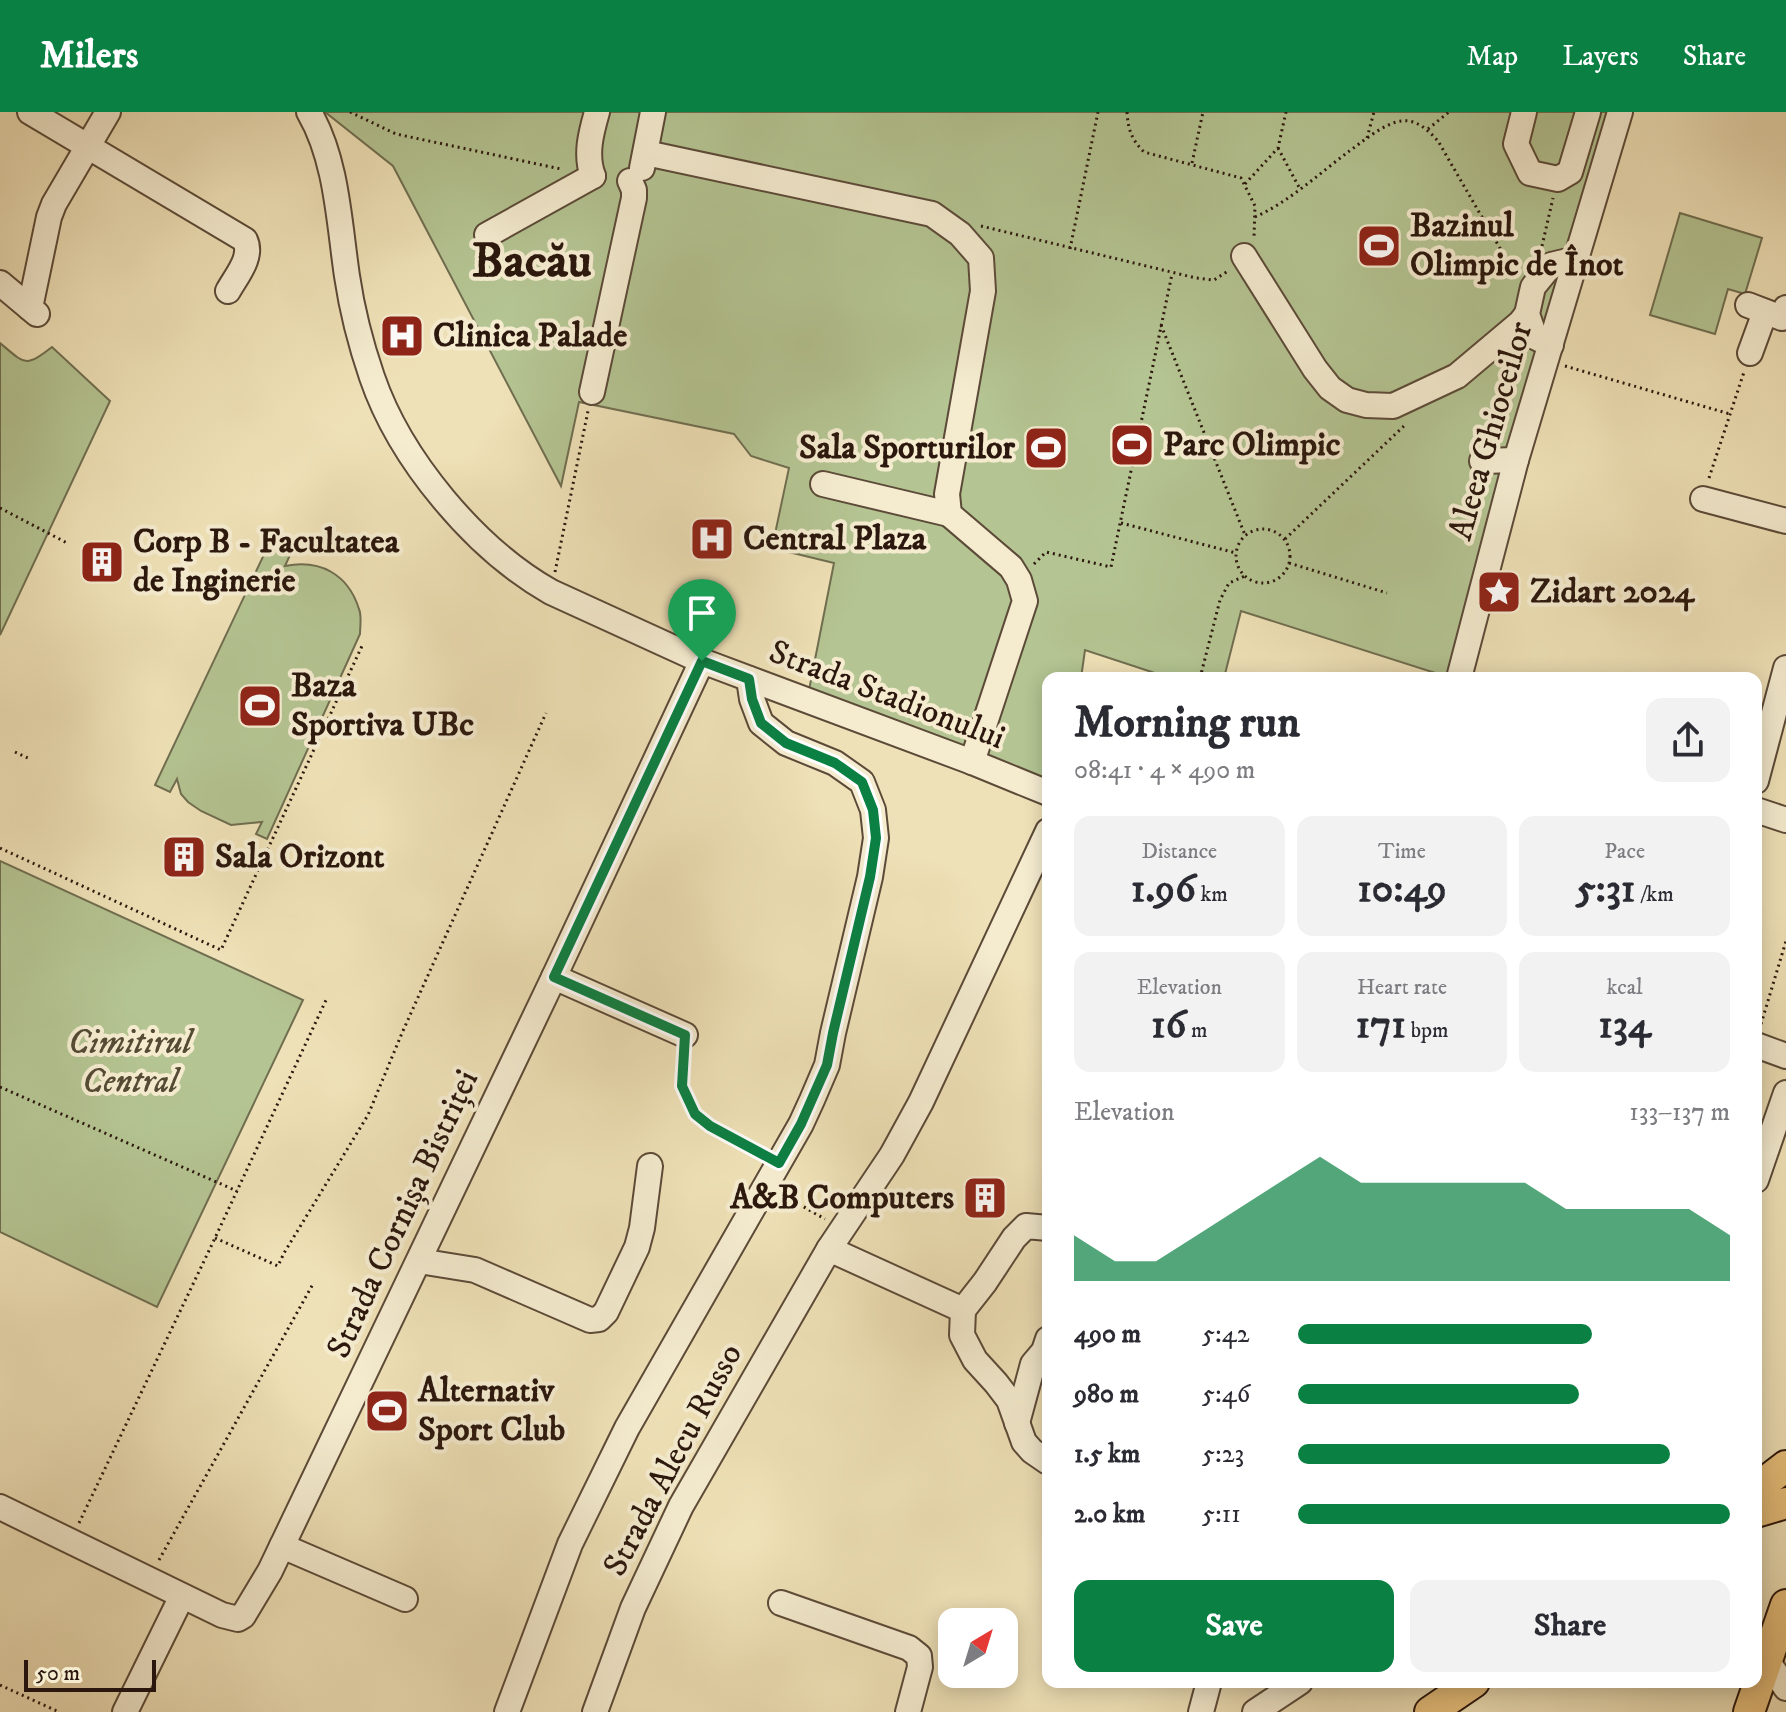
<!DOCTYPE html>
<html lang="en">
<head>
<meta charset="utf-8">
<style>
	:root { --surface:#fff; --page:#f2f2f3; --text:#2b2b33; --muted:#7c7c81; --accent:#0b8043 }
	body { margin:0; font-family:"IM FELL DW Pica",serif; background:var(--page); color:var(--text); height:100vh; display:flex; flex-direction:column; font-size:30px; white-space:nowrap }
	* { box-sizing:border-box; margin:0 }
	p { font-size:26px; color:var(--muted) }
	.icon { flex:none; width:44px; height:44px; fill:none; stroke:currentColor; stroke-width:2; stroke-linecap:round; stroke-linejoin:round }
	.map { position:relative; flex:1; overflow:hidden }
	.side { position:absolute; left:1042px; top:560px; width:720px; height:1016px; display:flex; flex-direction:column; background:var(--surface); border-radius:16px; box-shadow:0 4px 20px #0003 }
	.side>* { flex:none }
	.needle { width:52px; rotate:38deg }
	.controls { position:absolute; left:938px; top:1496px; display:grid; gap:16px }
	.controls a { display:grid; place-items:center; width:80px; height:80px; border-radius:16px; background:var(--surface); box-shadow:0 4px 20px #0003; font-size:40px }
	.scale { position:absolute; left:24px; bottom:20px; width:132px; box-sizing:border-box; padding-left:8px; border:4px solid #2b170d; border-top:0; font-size:22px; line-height:28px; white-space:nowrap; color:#2b170d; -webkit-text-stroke:6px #f5ecd0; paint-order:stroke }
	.pin { position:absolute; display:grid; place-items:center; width:68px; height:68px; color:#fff; margin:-82px -34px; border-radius:50% 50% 50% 0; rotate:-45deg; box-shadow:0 0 8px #0007 }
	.pin .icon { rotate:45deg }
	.round { display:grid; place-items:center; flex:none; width:84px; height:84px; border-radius:16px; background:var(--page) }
	.overview { display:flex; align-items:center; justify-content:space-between; height:136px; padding:0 32px }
	h1 { font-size:44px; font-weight:800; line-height:60px }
	.metrics { display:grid; grid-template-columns:repeat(3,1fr); gap:12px; height:136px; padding:8px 32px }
	.metrics div { display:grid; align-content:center; border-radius:16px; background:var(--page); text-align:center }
	.metrics b { font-size:40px; font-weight:800 }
	.metrics small { font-size:22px; font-weight:400 }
	.metrics p { font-size:22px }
	.chart { height:224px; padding:16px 32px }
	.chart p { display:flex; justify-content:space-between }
	.chart svg { width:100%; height:144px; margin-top:8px; fill:var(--accent); opacity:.7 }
	.cta { display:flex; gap:16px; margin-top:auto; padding:16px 32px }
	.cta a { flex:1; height:92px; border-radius:16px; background:var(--accent); color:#fff; font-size:32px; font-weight:800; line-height:92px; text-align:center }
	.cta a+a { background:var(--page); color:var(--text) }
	ul { padding:0 32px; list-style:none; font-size:26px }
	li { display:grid; grid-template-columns:128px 96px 1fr; align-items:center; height:60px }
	li i { height:20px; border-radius:10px; background:var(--accent) }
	header { display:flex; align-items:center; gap:48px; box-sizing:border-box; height:112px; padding:0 40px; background:var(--accent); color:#fff }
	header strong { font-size:38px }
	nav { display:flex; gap:44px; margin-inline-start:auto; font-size:28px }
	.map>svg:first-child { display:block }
	.green { fill:#b4c492; stroke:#706e50; stroke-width:2 }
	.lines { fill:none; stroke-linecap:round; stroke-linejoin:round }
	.minor-casing { stroke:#5c4a38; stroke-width:28 }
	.major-casing { stroke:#2b170d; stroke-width:34 }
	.path { stroke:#2b170d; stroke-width:3; stroke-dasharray:2 4; stroke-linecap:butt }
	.minor { stroke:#f5ecd0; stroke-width:24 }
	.major { stroke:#e8c07c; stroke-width:30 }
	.route-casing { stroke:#fff; stroke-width:16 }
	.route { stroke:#0b8043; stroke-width:10 }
	.labels { text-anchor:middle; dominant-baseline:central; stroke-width:8; stroke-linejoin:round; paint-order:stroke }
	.poi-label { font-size:34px; font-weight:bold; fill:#2b170d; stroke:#f5ecd0; text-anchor:start }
	.street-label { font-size:34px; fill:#2b170d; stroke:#f5ecd0 }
	.park-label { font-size:34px; font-style:italic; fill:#544b35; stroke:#f5ecd0 }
	.town-label { font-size:50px; font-weight:bold; fill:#2b170d; stroke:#f5ecd0 }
</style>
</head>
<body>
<header>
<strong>Milers</strong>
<nav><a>Map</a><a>Layers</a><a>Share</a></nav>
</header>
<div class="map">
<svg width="1786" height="1600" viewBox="0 0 1786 1600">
	<rect width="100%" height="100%" fill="#efe1b7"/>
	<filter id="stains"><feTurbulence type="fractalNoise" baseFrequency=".0025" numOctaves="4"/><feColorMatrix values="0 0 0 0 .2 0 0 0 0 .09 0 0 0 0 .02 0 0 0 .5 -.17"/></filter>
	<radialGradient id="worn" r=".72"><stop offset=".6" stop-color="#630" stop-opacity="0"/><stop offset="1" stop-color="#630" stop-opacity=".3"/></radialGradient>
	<g class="green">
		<polygon points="325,0 1620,0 1451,566 1241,499 1224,566 1170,566 1085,538 1081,566 1048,566 1048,681 807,588 834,451 772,436 789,356 751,344 734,322 579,290 561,374 393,54"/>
		<polygon points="1680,101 1762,126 1745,182 1728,177 1715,222 1650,203"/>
		<path d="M0,231C25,252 25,256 52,235L110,289L0,523Z"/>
		<path d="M269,432L290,443L285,454C320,447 348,462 359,497C362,504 360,514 360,522L267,727L256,722L262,710L231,713L201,699L188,690L181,682L177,667L170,680L155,673Z"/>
		<polygon points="0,749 303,888 157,1195 0,1120"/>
	</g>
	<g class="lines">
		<g class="minor-casing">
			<g id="minor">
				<path d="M30,0L245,128C253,145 237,163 228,179"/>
				<path d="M309,0C337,48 339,110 347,164C352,198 361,233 372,265C400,347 475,437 551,480L702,549L972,650L1048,681"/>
				<polyline points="1524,0 1516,32 1530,61 1558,67 1570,60 1588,0"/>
				<polyline points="646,41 932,102 960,122 981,146 983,179 947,382 949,402 1011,455 1019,468 1025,489 972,650"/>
				<polyline points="642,56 653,0"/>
				<path d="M593,64C585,43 591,21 597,0"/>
				<polyline points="487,123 593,64"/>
				<polyline points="1244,144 1315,257 1330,276 1347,288 1366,293 1393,294 1457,264 1520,211 1527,202"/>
				<polyline points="0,171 37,202"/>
				<polyline points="1748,193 1782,206 1786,196"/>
				<polyline points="30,196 49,105 54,92 108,0"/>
				<polyline points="1551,233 1535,225 1527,202 1533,175 1551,153 1576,147"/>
				<polyline points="1750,241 1765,200"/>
				<polyline points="592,280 634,86 634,78 630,69"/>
				<polyline points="1482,349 1516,348"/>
				<polyline points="823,372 949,402"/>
				<polyline points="1703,387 1786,409"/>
				<polyline points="1459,566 1516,348 1620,0"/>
				<polyline points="1756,669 1786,556"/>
				<polyline points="1756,698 1786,708"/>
				<polyline points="554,865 685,923"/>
				<polyline points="1756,933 1786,944"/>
				<polyline points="1756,1068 1786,981"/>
				<polyline points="829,1137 963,1198 962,1223 975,1248 996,1271 1009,1288 1024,1330 1032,1339 1048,1350"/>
				<polyline points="419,1149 475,1158 590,1208 599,1207 606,1200 637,1135 642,1116 650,1054"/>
				<polyline points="963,1198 985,1170 1014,1126 1026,1114 1048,1116"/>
				<polyline points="1017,1311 1033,1252 1044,1239 1048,1227"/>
				<polyline points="0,1395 222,1503 238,1507 243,1504 270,1459 554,865 702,549"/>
				<polyline points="282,1434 405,1487"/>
				<polyline points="781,1491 909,1536 919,1544 920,1555 908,1600"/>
				<polyline points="1768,1550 1786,1576"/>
				<polyline points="125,1600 182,1484"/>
				<polyline points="507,1600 570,1432 627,1316 801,1012 812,988 827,953 833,921 870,765 876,726 873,698 862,670 835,651 786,631 761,611 752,587 749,567"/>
				<polyline points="595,1600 633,1496 681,1394 829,1137 892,1043 921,990 1048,719"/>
				<polyline points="1201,1600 1209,1570"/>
				<polyline points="1255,1600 1300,1570"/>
			</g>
		</g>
		<g class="major-casing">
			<g id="major">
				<polyline points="1756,1377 1786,1354"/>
				<polyline points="1756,1400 1786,1391"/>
				<polyline points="1430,1600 1474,1570"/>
				<polyline points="1749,1600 1786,1493"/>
			</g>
		</g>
		<g class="path">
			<polyline points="350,0 396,22 561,57"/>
			<path d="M1127,0C1128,18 1132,28 1144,40L1241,66L1255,94L1254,125"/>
			<polyline points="1428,17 1449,0"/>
			<polyline points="1367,26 1374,0"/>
			<polyline points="1278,36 1300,77"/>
			<polyline points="1192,51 1203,0"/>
			<polyline points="1245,72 1278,36 1286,0"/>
			<path d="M1255,105C1287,91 1319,62 1348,40C1361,31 1385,10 1402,9C1417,7 1429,19 1438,29L1516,164"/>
			<polyline points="981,114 1196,166 1214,168 1228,159"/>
			<polyline points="1542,134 1553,86"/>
			<polyline points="1070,137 1098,0"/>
			<polyline points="1161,213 1245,423"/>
			<polyline points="1565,254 1730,302"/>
			<polyline points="1709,366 1744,260"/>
			<polyline points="0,396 69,432"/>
			<polyline points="1121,411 1236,441"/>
			<circle cx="1263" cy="444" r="27"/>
			<polyline points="1285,427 1405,313"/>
			<polyline points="1289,451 1387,481"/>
			<polyline points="1034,452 1046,440 1111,455 1172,162"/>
			<polyline points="555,460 588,299"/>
			<polyline points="1200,566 1220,488 1229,471 1245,464"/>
			<polyline points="15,640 30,647"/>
			<polyline points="0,736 221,838 362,534"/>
			<polyline points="1761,912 1786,829"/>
			<polyline points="684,942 682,974 695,1002 710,1014 761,1042"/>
			<polyline points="0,975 237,1079"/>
			<polyline points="783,1083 825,1107"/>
			<polyline points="215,1126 278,1154 284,1141 368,1003 402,921 546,601"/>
			<polyline points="79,1411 215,1126 327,886"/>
			<polyline points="159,1448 313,1172"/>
			<polyline points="0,1573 59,1600"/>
		</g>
		<use href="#minor" class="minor"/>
		<use href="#major" class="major"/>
	</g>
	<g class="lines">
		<g class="route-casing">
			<polygon id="route" points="702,549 749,567 752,587 761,611 786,631 835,651 862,670 873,698 876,726 870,765 833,921 827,953 801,1012 779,1051 710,1014 695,1002 682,974 685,923 554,865"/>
		</g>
		<use href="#route" class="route"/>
	</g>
	<defs>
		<g id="stadium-square" transform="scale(2.3)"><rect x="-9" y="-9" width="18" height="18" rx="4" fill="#8f2418" stroke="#f5ecd0"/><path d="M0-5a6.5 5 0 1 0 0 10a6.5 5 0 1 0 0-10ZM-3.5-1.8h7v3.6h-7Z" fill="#fff"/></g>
		<g id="hospital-square" transform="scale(2.3)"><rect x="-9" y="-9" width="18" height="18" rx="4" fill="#8f2418" stroke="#f5ecd0"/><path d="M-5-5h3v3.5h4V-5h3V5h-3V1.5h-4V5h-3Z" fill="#fff"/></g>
		<g id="building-square" transform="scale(2.3)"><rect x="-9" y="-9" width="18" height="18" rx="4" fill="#8f2418" stroke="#f5ecd0"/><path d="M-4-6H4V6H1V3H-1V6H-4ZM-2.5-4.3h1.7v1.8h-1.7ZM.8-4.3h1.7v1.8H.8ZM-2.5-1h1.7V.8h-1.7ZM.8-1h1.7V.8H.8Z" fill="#fff"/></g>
		<g id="sight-square" transform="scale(2.3)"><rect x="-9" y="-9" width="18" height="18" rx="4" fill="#8f2418" stroke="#f5ecd0"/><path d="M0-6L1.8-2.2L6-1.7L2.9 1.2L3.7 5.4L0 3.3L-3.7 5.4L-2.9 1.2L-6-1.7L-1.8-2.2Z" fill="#fff"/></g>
	</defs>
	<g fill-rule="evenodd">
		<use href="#stadium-square" x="1379" y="134"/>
		<use href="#hospital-square" x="402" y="224"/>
		<use href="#stadium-square" x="1132" y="333"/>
		<use href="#stadium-square" x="1046" y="336"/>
		<use href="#hospital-square" x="712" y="427"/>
		<use href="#building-square" x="102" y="450"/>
		<use href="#sight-square" x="1499" y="480"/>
		<use href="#stadium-square" x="260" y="594"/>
		<use href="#building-square" x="184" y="745"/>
		<use href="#building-square" x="985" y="1086"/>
		<use href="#stadium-square" x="387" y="1299"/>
	</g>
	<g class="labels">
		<g class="poi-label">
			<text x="1410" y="114">Bazinul<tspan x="1410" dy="39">Olimpic de Înot</tspan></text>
			<text x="433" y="224">Clinica Palade</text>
			<text x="1163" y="333">Parc Olimpic</text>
			<text x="1015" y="336" text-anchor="end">Sala Sporturilor</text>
			<text x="743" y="427">Central Plaza</text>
			<text x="133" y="430">Corp B - Facultatea<tspan x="133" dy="39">de Inginerie</tspan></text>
			<text x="1530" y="480">Zidart 2024</text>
			<text x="291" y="574">Baza<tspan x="291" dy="39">Sportiva UBc</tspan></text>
			<text x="215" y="745">Sala Orizont</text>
			<text x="954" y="1086" text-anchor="end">A&amp;B Computers</text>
			<text x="418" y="1279">Alternativ<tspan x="418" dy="39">Sport Club</tspan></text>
		</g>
		<g class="street-label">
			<text transform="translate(1491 319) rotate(-74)">Aleea Ghioceilor</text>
			<text transform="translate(887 583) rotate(21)">Strada Stadionului</text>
			<text transform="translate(403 1102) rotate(-65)">Strada Cornișa Bistriței</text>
			<text transform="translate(673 1348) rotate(-62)">Strada Alecu Russo</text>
		</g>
		<g class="park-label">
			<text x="130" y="931">Cimitirul<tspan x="130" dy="39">Central</tspan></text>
		</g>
		<g class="town-label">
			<text x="532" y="149">Bacău</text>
		</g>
	</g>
	<rect width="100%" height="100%" filter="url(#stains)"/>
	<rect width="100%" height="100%" fill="url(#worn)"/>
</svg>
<div class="controls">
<a><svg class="needle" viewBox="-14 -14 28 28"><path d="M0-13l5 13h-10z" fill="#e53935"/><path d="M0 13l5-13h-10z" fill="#7c7c81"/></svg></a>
</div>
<div class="scale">50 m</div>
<div class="pin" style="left:702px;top:549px;background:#1e9e55"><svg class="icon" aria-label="arrive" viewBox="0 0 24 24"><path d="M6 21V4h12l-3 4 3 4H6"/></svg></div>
<section class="side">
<div class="overview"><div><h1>Morning run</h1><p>08:41 · 4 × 490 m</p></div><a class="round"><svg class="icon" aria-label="share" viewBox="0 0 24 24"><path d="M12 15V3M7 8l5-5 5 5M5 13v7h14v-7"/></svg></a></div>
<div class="metrics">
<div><p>Distance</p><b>1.96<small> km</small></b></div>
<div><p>Time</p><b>10:49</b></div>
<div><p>Pace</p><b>5:31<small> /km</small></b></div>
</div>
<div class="metrics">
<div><p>Elevation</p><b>16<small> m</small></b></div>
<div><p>Heart rate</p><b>171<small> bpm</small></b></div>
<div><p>kcal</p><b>134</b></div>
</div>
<div class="chart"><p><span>Elevation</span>133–137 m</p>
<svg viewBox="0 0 160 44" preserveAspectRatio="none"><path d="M0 44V30L10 38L20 38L30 30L40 22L50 14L60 6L70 14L80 14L90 14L100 14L110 14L120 22L130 22L140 22L150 22L160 30V44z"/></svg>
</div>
<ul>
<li><b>490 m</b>5:42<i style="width:68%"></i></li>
<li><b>980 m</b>5:46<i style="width:65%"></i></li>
<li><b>1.5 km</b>5:23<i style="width:86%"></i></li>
<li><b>2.0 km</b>5:11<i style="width:100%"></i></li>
</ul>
<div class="cta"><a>Save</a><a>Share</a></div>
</section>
</div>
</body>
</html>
